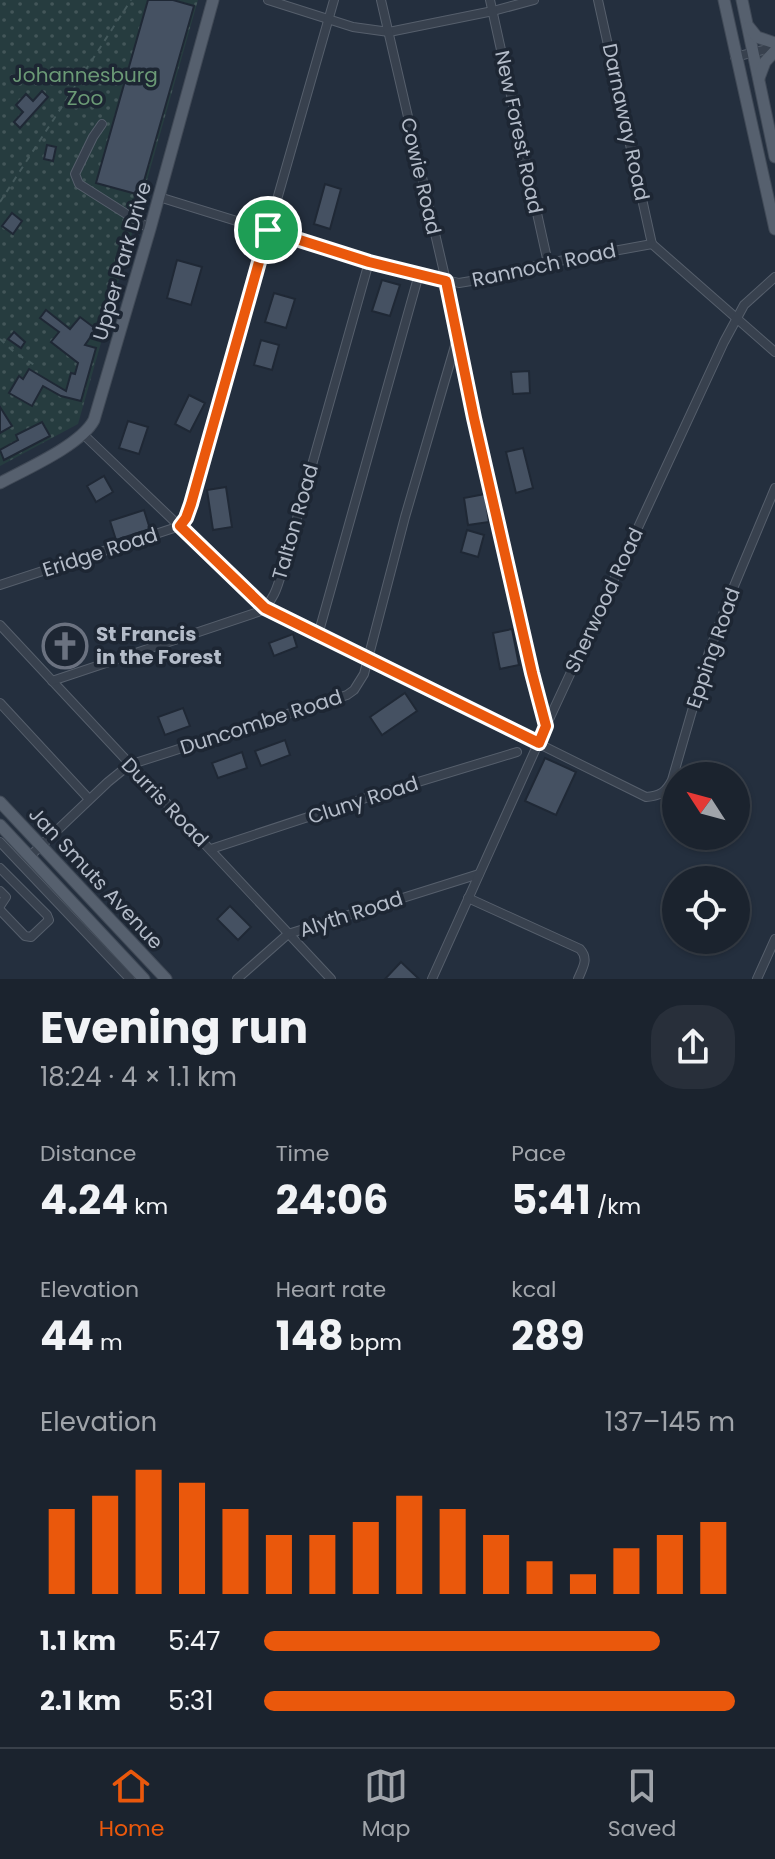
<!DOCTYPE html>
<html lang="en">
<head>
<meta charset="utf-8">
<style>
	:root { --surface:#1b232e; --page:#282f3a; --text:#f1f3f6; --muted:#a0a4aa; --line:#39404a; --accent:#ea580c }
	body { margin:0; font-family:Poppins,sans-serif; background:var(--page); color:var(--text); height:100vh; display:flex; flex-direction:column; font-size:30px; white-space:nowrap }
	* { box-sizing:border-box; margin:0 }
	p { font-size:26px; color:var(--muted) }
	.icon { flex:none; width:44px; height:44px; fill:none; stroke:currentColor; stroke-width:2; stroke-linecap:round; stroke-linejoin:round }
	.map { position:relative; height:979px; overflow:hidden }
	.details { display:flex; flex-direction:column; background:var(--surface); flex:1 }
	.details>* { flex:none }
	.needle { width:52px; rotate:306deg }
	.fabs { position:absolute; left:662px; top:762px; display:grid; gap:16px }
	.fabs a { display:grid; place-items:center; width:88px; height:88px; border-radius:50%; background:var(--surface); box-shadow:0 2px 6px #0004,0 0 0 2px var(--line); font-size:40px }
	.pin { position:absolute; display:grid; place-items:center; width:68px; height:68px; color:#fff; margin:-34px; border:4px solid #fff; border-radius:50%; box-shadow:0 2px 8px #0007 }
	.round { display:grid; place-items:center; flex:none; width:84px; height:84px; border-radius:32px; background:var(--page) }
	.overview { display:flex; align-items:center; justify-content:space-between; height:136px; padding:0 40px }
	h1 { font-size:44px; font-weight:700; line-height:60px }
	.stats { display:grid; grid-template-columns:repeat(3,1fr); gap:12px; height:136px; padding:8px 40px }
	.stats div { display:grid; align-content:center }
	.stats b { font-size:40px; font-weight:700 }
	.stats small { font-size:22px; font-weight:400 }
	.stats p { font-size:22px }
	.chart { height:224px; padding:16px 40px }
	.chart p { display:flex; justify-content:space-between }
	.chart svg { width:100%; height:144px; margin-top:8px; stroke:var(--accent); stroke-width:6 }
	ul { padding:0 40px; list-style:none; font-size:26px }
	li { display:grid; grid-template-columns:128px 96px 1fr; align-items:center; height:60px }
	li i { height:20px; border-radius:10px; background:var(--accent) }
	.menu { display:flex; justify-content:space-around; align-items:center; height:112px; border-top:2px solid var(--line); background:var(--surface); font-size:22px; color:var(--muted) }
	.menu a { display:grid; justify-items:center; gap:4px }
	.menu .active { color:var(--accent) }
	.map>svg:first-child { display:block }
	.park { fill:url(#park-dots) }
	.building { fill:#455162; stroke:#1f2835; stroke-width:2 }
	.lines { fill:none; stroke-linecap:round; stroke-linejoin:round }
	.minor-casing { stroke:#565f6c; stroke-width:10 }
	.major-casing { stroke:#414a57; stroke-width:13 }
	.path { stroke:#44595c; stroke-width:2; stroke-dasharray:6 6; stroke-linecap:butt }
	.minor { stroke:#38414e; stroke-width:8 }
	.major { stroke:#56606e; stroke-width:11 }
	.route-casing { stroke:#fff; stroke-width:16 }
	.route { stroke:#ea580c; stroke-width:10 }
	.labels { text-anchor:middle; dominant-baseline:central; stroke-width:7; stroke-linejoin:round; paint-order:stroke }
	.park-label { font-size:20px; fill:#6b9a76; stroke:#1d2633 }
	.street-label { font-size:20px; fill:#b4bcc9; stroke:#1d2633 }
	.poi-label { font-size:20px; font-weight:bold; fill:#b4bcc9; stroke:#1d2633; text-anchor:start }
</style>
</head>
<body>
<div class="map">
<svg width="775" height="979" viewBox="0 0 775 979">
	<defs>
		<pattern id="park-dots" width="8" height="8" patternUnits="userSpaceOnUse" patternTransform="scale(2)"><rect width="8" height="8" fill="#263c3f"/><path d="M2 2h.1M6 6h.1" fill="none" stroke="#435659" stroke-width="1.8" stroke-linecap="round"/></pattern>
	</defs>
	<rect width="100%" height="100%" fill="#242f3e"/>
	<polygon class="park" points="0,0 198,0 78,424 0,466"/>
	<g class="building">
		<polygon points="148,0 173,0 194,6 140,195 96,183"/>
		<polygon points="42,91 48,97 20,128 14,122 23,112 16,105 26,94 33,101"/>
		<polygon points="47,145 56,147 53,161 44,159"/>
		<polygon points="325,184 341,189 330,229 314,224"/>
		<polygon points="12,213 22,221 13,234 2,226"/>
		<polygon points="177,260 202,267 191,305 167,298"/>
		<polygon points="382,280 400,285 390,316 372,311"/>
		<polygon points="274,293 295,299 286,328 265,322"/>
		<polygon points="46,310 70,329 80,317 96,329 85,345 96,348 81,401 61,396 43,386 32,406 9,393 19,376 23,379 29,369 66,391 71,373 75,374 78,363 51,342 59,332 40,318"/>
		<polygon points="14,332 25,342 21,348 8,339"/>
		<polygon points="261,340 279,345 272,370 254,365"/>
		<polygon points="529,371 530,393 513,394 511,372"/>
		<polygon points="189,395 205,403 190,432 175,424"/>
		<polygon points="0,407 12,426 0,433"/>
		<polygon points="128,421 148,427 139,454 119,448"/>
		<polygon points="42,422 50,436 4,460 0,450 18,440 16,435"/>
		<polygon points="523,448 533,488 516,493 506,452"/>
		<polygon points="104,476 113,492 96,502 87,486"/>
		<polygon points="226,487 232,527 213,530 207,490"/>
		<polygon points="485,494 489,522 468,525 464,498"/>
		<polygon points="144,510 150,529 116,540 110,521"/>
		<polygon points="467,530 484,535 478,557 461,552"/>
		<polygon points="512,629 519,665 500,669 493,633"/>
		<polygon points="72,634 77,649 64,653 65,657 59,659 53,642"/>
		<polygon points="293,634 297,647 274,656 269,643"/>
		<polygon points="405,693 417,711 382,735 370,717"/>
		<polygon points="183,708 190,726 165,735 158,717"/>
		<polygon points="285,740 290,755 261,766 255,751"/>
		<polygon points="242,752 247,768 218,778 212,763"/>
		<polygon points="545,758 576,772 556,815 525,801"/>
		<polygon points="230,906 251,927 238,940 217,919"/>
		<polygon points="401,962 419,979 385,979"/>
	</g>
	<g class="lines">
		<g class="minor-casing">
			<g id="minor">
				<polyline points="268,0 353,27 389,32 493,11 534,0"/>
				<polyline points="381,0 446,281 474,418 546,725"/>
				<polyline points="490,0 548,263"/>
				<polyline points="598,0 652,244"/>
				<polyline points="735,57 775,47"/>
				<polyline points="102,124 93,137 75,174 79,184 150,229"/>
				<polyline points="159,197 369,262 459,283 477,280 548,263 652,244"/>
				<polyline points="652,244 775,352"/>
				<path d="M84,435L265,608L646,797C660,796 666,792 672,780L709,652L729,598L775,488"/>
				<polyline points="0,585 180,526 186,518 334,0"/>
				<polyline points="0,625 331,979"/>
				<polyline points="318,635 419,274"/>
				<path d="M52,681L258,612C276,602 279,580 285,561L369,262"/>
				<polyline points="0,703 89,799"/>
				<polyline points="0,842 130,979"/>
				<polyline points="211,849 372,796 517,752"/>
				<polyline points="29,857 108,782 129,765 347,695 354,690 364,674 405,517 457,339"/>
				<polyline points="0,868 47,915 49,920 31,937 25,936 0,910"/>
				<polyline points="0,891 6,897 0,906"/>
				<path d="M468,898L580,949C589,959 583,967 578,979"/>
				<polyline points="237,979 288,934 479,874"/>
				<polyline points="432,979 546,726 724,342 744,305 775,277"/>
				<polyline points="757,979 775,939"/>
			</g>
		</g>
		<g class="major-casing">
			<g id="major">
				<polyline points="724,0 775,229"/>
				<polyline points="742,0 775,157"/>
				<polyline points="749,27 757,37 775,43"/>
				<polyline points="759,78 765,62 775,51"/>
				<path d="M0,483C26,469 81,445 94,420L150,229L213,0"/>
				<polyline points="0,802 166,979"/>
				<polyline points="0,825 144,979"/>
			</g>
		</g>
		<g class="path">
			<polyline points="0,202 131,0"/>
			<polyline points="0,339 14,352 36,366"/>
		</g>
		<use href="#minor" class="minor"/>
		<use href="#major" class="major"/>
	</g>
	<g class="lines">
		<g class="route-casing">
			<polygon id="route" points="268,230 369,262 446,281 474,418 532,673 546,726 539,743 265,608 180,526 186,518 191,504"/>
		</g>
		<use href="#route" class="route"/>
	</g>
	<defs>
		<g id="church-ring" transform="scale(2.3)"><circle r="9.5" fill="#1d2633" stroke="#6b7280" stroke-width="1.5"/><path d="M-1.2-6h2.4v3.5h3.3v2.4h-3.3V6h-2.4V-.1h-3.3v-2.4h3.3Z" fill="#6b7280"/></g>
	</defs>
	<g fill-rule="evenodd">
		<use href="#church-ring" x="65" y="646"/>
	</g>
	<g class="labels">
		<g class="park-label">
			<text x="85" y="75">Johannesburg<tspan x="85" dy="23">Zoo</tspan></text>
		</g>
		<g class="street-label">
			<text transform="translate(626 122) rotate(78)">Darnaway Road</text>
			<text transform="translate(519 132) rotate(78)">New Forest Road</text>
			<text transform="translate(421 176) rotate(77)">Cowie Road</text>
			<text transform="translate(122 261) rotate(-74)">Upper Park Drive</text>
			<text transform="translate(544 265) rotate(-12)">Rannoch Road</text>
			<text transform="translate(295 522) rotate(-74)">Talton Road</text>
			<text transform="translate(100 552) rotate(-18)">Eridge Road</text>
			<text transform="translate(604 600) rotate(-65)">Sherwood Road</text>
			<text transform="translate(713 648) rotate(-71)">Epping Road</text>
			<text transform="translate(261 722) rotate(-18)">Duncombe Road</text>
			<text transform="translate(363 800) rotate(-18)">Cluny Road</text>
			<text transform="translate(165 802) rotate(46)">Durris Road</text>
			<text transform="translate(96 878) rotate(47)">Jan Smuts Avenue</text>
			<text transform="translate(351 914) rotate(-18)">Alyth Road</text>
		</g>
		<g class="poi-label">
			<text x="96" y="634">St Francis<tspan x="96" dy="23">in the Forest</tspan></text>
		</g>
	</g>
</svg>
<div class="fabs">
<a><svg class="needle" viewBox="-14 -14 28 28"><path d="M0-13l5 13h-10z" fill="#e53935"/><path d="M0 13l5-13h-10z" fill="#a0a4aa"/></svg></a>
<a><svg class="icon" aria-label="locate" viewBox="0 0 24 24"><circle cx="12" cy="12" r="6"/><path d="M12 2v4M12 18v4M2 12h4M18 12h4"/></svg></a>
</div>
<div class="pin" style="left:268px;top:230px;background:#1e9e55"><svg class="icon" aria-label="arrive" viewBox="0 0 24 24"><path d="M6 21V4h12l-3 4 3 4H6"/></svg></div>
</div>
<section class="details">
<div class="overview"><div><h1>Evening run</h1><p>18:24 · 4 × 1.1 km</p></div><a class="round"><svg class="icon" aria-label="share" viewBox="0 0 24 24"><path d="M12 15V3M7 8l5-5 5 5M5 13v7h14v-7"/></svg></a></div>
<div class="stats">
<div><p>Distance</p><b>4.24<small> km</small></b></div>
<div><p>Time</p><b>24:06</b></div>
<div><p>Pace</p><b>5:41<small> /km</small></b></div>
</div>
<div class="stats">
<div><p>Elevation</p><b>44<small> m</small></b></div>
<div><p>Heart rate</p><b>148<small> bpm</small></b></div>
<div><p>kcal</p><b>289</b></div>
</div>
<div class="chart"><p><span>Elevation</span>137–145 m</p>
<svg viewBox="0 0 160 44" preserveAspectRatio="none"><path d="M5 44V18M15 44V14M25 44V6M35 44V10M45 44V18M55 44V26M65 44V26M75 44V22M85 44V14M95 44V18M105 44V26M115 44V34M125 44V38M135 44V30M145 44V26M155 44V22"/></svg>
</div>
<ul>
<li><b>1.1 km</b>5:47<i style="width:84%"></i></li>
<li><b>2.1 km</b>5:31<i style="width:100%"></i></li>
</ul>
</section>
<nav class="menu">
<a class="active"><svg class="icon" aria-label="home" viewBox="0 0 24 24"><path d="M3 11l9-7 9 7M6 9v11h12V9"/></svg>Home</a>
<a><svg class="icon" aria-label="map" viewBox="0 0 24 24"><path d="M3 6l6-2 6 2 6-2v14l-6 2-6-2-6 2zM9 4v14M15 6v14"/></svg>Map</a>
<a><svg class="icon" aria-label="saved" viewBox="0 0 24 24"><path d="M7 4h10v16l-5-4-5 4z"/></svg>Saved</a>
</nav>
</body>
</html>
